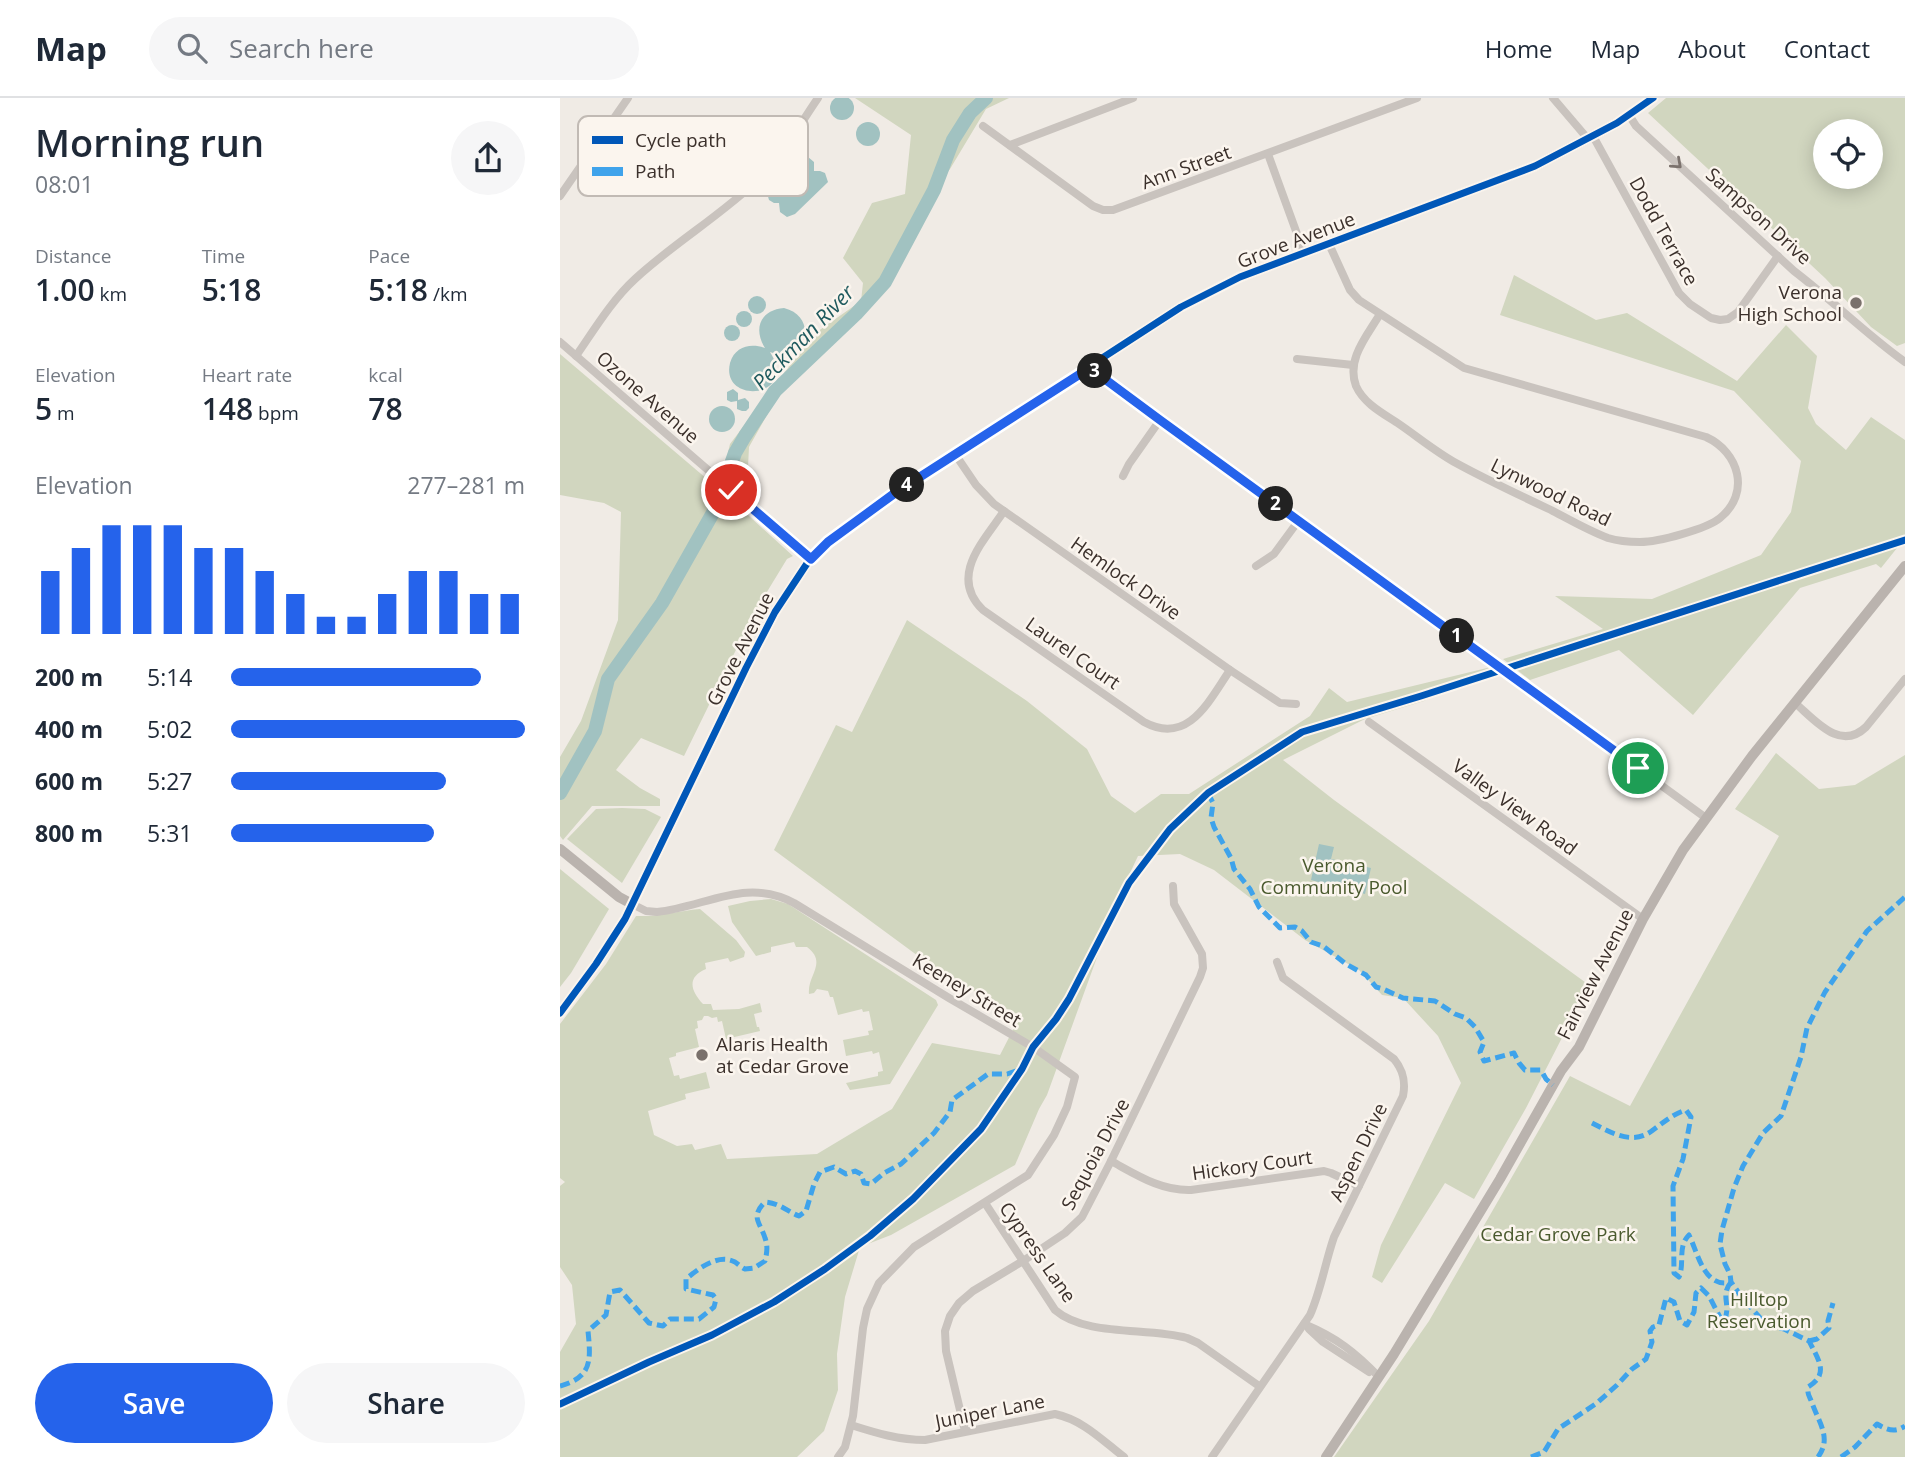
<!DOCTYPE html>
<html lang="en">
<head>
<meta charset="utf-8">
<style>
	:root { --surface:#fff; --page:#f6f6f7; --text:#1f2937; --muted:#747a83; --line:#e0e1e3; --accent:#2563eb }
	body { margin:0; font-family:"Open Sans",sans-serif; background:var(--page); color:var(--text); height:100vh; display:flex; flex-direction:column; font-size:26px; white-space:nowrap }
	* { box-sizing:border-box; margin:0 }
	p { font-size:23px; color:var(--muted) }
	.icon { flex:none; width:38px; height:38px; fill:none; stroke:currentColor; stroke-width:2; stroke-linecap:round; stroke-linejoin:round }
	.map { position:relative; flex:1; overflow:hidden }
	.drawer { display:flex; flex-direction:column; background:var(--surface); width:560px }
	.drawer>* { flex:none }
	.tools { position:absolute; left:1253px; top:21px; display:grid; gap:14px }
	.tools a { display:grid; place-items:center; width:70px; height:70px; border-radius:50%; background:var(--surface); box-shadow:0 4px 18px #0003; font-size:35px }
	.pin { position:absolute; display:grid; place-items:center; width:60px; height:60px; color:#fff; margin:-30px; border:4px solid #fff; border-radius:50%; box-shadow:0 2px 7px #0007 }
	.km { position:absolute; width:35px; height:35px; margin:-18px; border-radius:50%; background:#222; color:#fff; font-size:19px; line-height:35px; text-align:center }
	.round { display:grid; place-items:center; flex:none; width:74px; height:74px; border-radius:37px; background:var(--page) }
	.summary { display:flex; align-items:center; justify-content:space-between; height:119px; padding:0 35px }
	h1 { font-size:38px; font-weight:600; line-height:52px }
	.stats { display:grid; grid-template-columns:repeat(3,1fr); gap:10px; height:119px; padding:7px 35px }
	.stats div { display:grid; align-content:center }
	.stats b { font-size:30px; font-weight:600 }
	.stats small { font-size:19px; font-weight:400 }
	.stats p { font-size:19px }
	.chart { height:196px; padding:14px 35px }
	.chart p { display:flex; justify-content:space-between }
	.chart svg { width:100%; height:126px; margin-top:7px; stroke:var(--accent); stroke-width:6 }
	.button { display:flex; gap:14px; margin-top:auto; padding:14px 35px }
	.button a { flex:1; height:80px; border-radius:42px; background:var(--accent); color:#fff; font-size:28px; font-weight:600; line-height:80px; text-align:center }
	.button a+a { background:var(--page); color:var(--text) }
	ul { padding:0 35px; list-style:none; font-size:23px }
	li { display:grid; grid-template-columns:112px 84px 1fr; align-items:center; height:52px }
	li i { height:18px; border-radius:9px; background:var(--accent) }
	header { display:flex; align-items:center; gap:42px; box-sizing:border-box; height:98px; padding:0 35px; background:var(--surface); border-bottom:2px solid var(--line) }
	header strong { font-size:33px }
	nav { display:flex; gap:38px; margin-inline-start:auto; font-size:24px }
	.search { width:490px; height:63px; background:var(--page); display:flex; align-items:center; gap:18px; box-sizing:border-box; padding:0 24px; border-radius:38px; color:var(--muted); font-size:26px }
	main { display:flex; flex:1; min-height:0 }
	.map>svg:first-child { display:block }
	.green { fill:#d1d6bf; fill-rule:evenodd }
	.water { fill:#a1c2c1 }
	.lines { fill:none; stroke-linecap:round; stroke-linejoin:round }
	.river { stroke:#a1c2c1; stroke-width:14 }
	.street { stroke:#c9c3be; stroke-width:8 }
	.secondary { stroke:#bab3ae; stroke-width:10 }
	.quiet { stroke:#3fa3eb; stroke-width:5; stroke-dasharray:10 5; stroke-linecap:butt }
	.cycleway-casing { stroke:#fbf5ee; stroke-width:11 }
	.cycleway { stroke:#0057b8; stroke-width:7 }
	.oneway { stroke:#7b726d }
	.route-casing { stroke:#fff; stroke-width:14 }
	.route { stroke:#2563eb; stroke-width:9 }
	.poi-dot { fill:#7a716c; stroke:#fbf5ee; stroke-width:2.5 }
	.labels { text-anchor:middle; dominant-baseline:central; stroke-width:5; stroke-linejoin:round; paint-order:stroke }
	.street-label { font-size:19px; fill:#3b302b; stroke:#fbf5ee }
	.poi-label { font-size:19px; fill:#3b302b; stroke:#fbf5ee; text-anchor:end }
	.park-label { font-size:19px; fill:#4a5a2e; stroke:#fbf5ee }
	.water-label { font-size:21px; font-style:italic; fill:#1f5a5e; stroke:#fbf5ee }
	.key { fill:#fbf5ee; stroke:#c1bab4; stroke-width:2 }
	.key-label { font-size:19px; fill:#3b302b }
</style>
</head>
<body>
<header>
<strong>Map</strong>
<div class="search"><svg class="icon" aria-label="search" viewBox="0 0 24 24"><circle cx="10" cy="10" r="6"/><path d="M15 15l6 6"/></svg>Search here</div>
<nav><a>Home</a><a>Map</a><a>About</a><a>Contact</a></nav>
</header>
<main>
<section class="drawer">
<div class="summary"><div><h1>Morning run</h1><p>08:01</p></div><a class="round"><svg class="icon" aria-label="share" viewBox="0 0 24 24"><path d="M12 15V3M7 8l5-5 5 5M5 13v7h14v-7"/></svg></a></div>
<div class="stats">
<div><p>Distance</p><b>1.00<small> km</small></b></div>
<div><p>Time</p><b>5:18</b></div>
<div><p>Pace</p><b>5:18<small> /km</small></b></div>
</div>
<div class="stats">
<div><p>Elevation</p><b>5<small> m</small></b></div>
<div><p>Heart rate</p><b>148<small> bpm</small></b></div>
<div><p>kcal</p><b>78</b></div>
</div>
<div class="chart"><p><span>Elevation</span>277–281 m</p>
<svg viewBox="0 0 160 44" preserveAspectRatio="none"><path d="M5 44V22M15 44V14M25 44V6M35 44V6M45 44V6M55 44V14M65 44V14M75 44V22M85 44V30M95 44V38M105 44V38M115 44V30M125 44V22M135 44V22M145 44V30M155 44V30"/></svg>
</div>
<ul>
<li><b>200 m</b>5:14<i style="width:85%"></i></li>
<li><b>400 m</b>5:02<i style="width:100%"></i></li>
<li><b>600 m</b>5:27<i style="width:73%"></i></li>
<li><b>800 m</b>5:31<i style="width:69%"></i></li>
</ul>
<div class="button"><a>Save</a><a>Share</a></div>
</section>
<div class="map">
<svg width="1345" height="1359" viewBox="0 0 1345 1359">
	<rect width="100%" height="100%" fill="#f0ebe5"/>
	<g class="green">
		<polygon points="295,0 449,0 426,11 390,71 382,80 325,192 291,229 261,255 217,299 189,349 187,389 162,379 170,346 254,236 301,203 303,185 283,160 312,105 345,96 351,37"/>
		<path d="M1106,0H1345V245L1337,248L1311,229L1265,180L1088,15ZM1265,33H1311V79H1265Z"/>
		<polygon points="954,177 1036,222 1067,215 1177,283 1226,227 1257,258 1248,310 1256,326 1286,352 1311,319 1345,342 1345,440 1321,470 1316,466 1240,490 1133,617 1059,552 970,582 943,561 1043,531 995,498 1092,501 1201,457 1231,414 1241,363 1174,293 940,217"/>
		<polygon points="0,256 167,398 233,458 227,461 194,515 124,658 81,640 56,672 80,690 100,701 100,708 32,708 3,742 0,738 0,659 21,623 58,522 61,414 44,405 0,397"/>
		<path d="M347,522L467,603L527,651L551,698L575,715L601,696H629L750,618L769,590L787,604L931,569L864,603L805,621L723,662L774,702L1029,887L966,1010L914,1101L885,1085L822,1185L812,1179L821,1147L901,985L878,938L843,900L822,897L799,872L745,842L654,772L620,756L578,758L560,796L487,997L479,1011L455,1067L331,1137L300,1149L285,1199L277,1256L278,1292L264,1333L237,1359H0V1254L16,1226L12,1187L0,1169V1088L5,1084L0,1080V926L46,866L76,818C100,819 117,813 140,811L176,842L185,854L184,859L170,864L168,860L145,865L146,871C127,879 130,892 143,906H151L153,912L179,911L200,905L202,914L194,916L197,929H199L200,933L166,941L162,923L158,924L157,919L152,920L148,918H144L142,922L137,923L138,930L135,931L139,949L116,955V958L109,960L114,978L119,977L120,981L146,974L150,990L125,996L126,1001L88,1013L94,1037L117,1048L132,1046L135,1052L161,1046L167,1061L257,1056L332,1011L372,945L440,957L460,918L384,877L214,752L276,627L292,634Z"/>
		<polygon points="1216,655 1259,691 1295,687 1345,657 1345,1359 774,1359 869,1223 1010,978 1070,1008 1219,738 1175,711"/>
		<polygon points="62,710 85,711 101,719 62,785 7,741 36,711"/>
		<polygon points="0,771 49,811 11,875 0,889"/>
		<path d="M211,801L228,806L376,902L378,907L330,986L290,992L286,985L318,978V974L323,973L319,954L313,956L312,953L286,958L283,942L309,937L308,933L313,932L309,913L303,914L302,911L278,917L273,899H270L268,893L257,891L254,895L249,896C247,877 268,865 247,849H236L234,844L211,849V854L196,858L172,824L168,808L190,803Z"/>
	</g>
	<g class="water">
		<circle cx="282" cy="10" r="12"/>
		<circle cx="308" cy="36" r="12"/>
		<polygon points="248,59 254,64 254,73 260,73 265,75 268,84 235,116 227,119 220,114 219,105 214,105 209,102 207,95 210,90 240,61"/>
		<circle cx="197" cy="207" r="9"/>
		<path d="M224,210C260,219 246,267 210,254C239,301 160,307 170,265C175,248 191,245 205,250C193,231 200,212 224,210Z"/>
		<circle cx="184" cy="221" r="8"/>
		<circle cx="172" cy="235" r="8"/>
		<polygon points="173,291 178,295 178,302 185,300 189,304 189,310 186,313 182,313 177,311 177,303 171,304 167,302 167,294"/>
		<circle cx="162" cy="321" r="13"/>
		<polygon points="759,746 774,749 771,761 811,770 805,796 751,782"/>
	</g>
	<g class="lines">
		<polyline class="river" points="0,695 35,633 48,581 102,505 154,413 175,355 185,338 215,293 296,216 325,184 374,92 393,42 410,15 426,0"/>
		<g class="street">
			<polyline points="993,0 1028,41"/>
			<path d="M1069,17L1076,28L1234,173C1272,202 1306,236 1345,264"/>
			<polyline points="423,28 533,108 543,112 553,112 857,0"/>
			<polyline points="1033,38 1119,195 1130,206 1151,220 1160,222 1168,221 1178,214 1218,158"/>
			<polyline points="450,47 573,0"/>
			<polyline points="708,56 744,155"/>
			<polyline points="0,98 68,0"/>
			<path d="M769,146L790,192L799,202L904,270L1146,339C1179,354 1191,395 1160,420C1147,431 1098,444 1080,444C1069,444 1058,443 1048,440C1029,433 1010,422 991,412C959,397 927,382 896,365C876,354 858,339 839,326C824,316 804,306 796,288C786,261 807,238 820,216"/>
			<polyline points="0,244 251,461"/>
			<path d="M16,258C34,232 52,202 75,181C115,144 162,117 201,79C224,56 240,26 258,0"/>
			<polyline points="737,261 793,267"/>
			<polyline points="531,269 543,279 600,322 1146,720"/>
			<polyline points="395,356 416,387 434,406 670,572 720,605 736,606"/>
			<polyline points="563,378 569,366 600,322"/>
			<path d="M444,413C424,443 388,478 423,512L584,624C628,648 649,603 670,572"/>
			<polyline points="696,468 714,456 739,422"/>
			<path d="M1235,605C1255,622 1280,654 1306,629L1345,581"/>
			<polyline points="809,624 1083,821"/>
			<path d="M72,806L86,813L97,814C145,809 186,779 234,805L389,900L473,949L515,979L507,1009L494,1037L468,1077L354,1149L319,1185L307,1211L303,1230L293,1318L285,1349L278,1359"/>
			<path d="M551,1063C577,1077 601,1093 631,1092L764,1073L771,1075L799,1088"/>
			<path d="M425,1105L495,1212C526,1239 588,1229 627,1240L638,1245L699,1288"/>
			<path d="M744,1226C777,1240 795,1254 819,1279"/>
			<polyline points="749,1231 763,1244 809,1274"/>
			<path d="M291,1327C316,1335 339,1342 365,1342L495,1316C523,1322 542,1342 564,1359"/>
			<polyline points="405,1333 386,1253 385,1233 390,1218 399,1205 413,1193 463,1163 505,1135 522,1119 551,1063 640,879 643,870 642,856 614,806 613,788"/>
			<path d="M652,1359L750,1217C761,1192 765,1165 774,1139L843,998C846,983 843,972 834,961L723,880L717,864"/>
		</g>
		<g class="secondary">
			<polyline points="0,751 59,799 72,806"/>
			<polyline points="0,915 36,866 65,821 186,570 215,514 248,464 268,444 377,367 621,209 680,179 975,68 1057,25 1093,0"/>
			<polyline points="766,1359 834,1256 940,1081 1001,973 1019,949 1083,821 1123,752 1192,658 1345,468"/>
		</g>
		<g class="quiet">
			<polyline points="648,695 653,705 651,720 654,729 671,760 674,771 690,791 699,809 720,830 735,829 742,833 751,844 763,848 786,866 806,877 816,889 823,891 843,900 875,903 895,916 906,920 915,929 924,944 920,954 924,963 954,955 959,965 965,972 981,972 986,981 993,987"/>
			<path d="M1032,1025C1052,1035 1073,1048 1093,1032C1104,1024 1113,1016 1126,1012L1131,1019L1123,1061L1113,1088L1114,1175L1119,1179C1125,1165 1117,1149 1129,1137C1138,1155 1144,1191 1171,1184"/>
			<polyline points="1249,1243 1257,1241 1269,1230 1268,1223 1273,1205"/>
			<path d="M0,1288C32,1279 31,1263 28,1233L46,1217L50,1194L60,1192L89,1225L103,1228L110,1221H139L154,1209L156,1201L153,1197L126,1191V1181C138,1171 158,1155 175,1164C178,1166 181,1169 185,1171L194,1170L205,1163C207,1155 208,1148 205,1140C200,1124 190,1119 205,1104C219,1105 227,1113 239,1118L246,1113L254,1086L260,1074L274,1069L286,1076L295,1073L301,1076L304,1085L311,1086L324,1075L341,1066L374,1035L390,1014L392,1002L428,976H447L462,971"/>
			<path d="M971,1359L984,1354L998,1331L1037,1305L1057,1287L1072,1271L1086,1261L1092,1244L1090,1233L1093,1229L1099,1227L1106,1200L1114,1204L1120,1223L1127,1227L1134,1214L1136,1195L1141,1190L1149,1198L1163,1225C1173,1207 1159,1199 1171,1184"/>
			<path d="M1258,1359C1272,1340 1259,1325 1252,1305C1250,1299 1247,1297 1248,1289C1270,1276 1258,1261 1249,1243L1224,1231L1210,1227L1201,1221L1181,1198L1171,1184L1170,1176L1165,1166L1160,1146L1162,1132L1174,1090L1183,1068L1203,1035L1221,1018L1241,959L1247,930L1265,894L1307,833L1345,799"/>
			<path d="M1281,1359L1295,1349L1317,1326C1327,1332 1335,1335 1345,1328"/>
		</g>
		<g class="cycleway-casing">
			<g id="cycleway">
				<polyline points="0,915 36,866 65,821 186,570 215,514 248,464 268,444 377,367 621,209 680,179 975,68 1057,25 1093,0"/>
				<polyline points="0,1306 89,1264 152,1237 214,1204 265,1171 310,1138 353,1101 421,1031 462,971 473,949 496,921 509,901 569,785 610,731 648,695 742,634 861,598 1345,442"/>
			</g>
		</g>
		<use href="#cycleway" class="cycleway"/>
	</g>
	<defs><path id="oneway-chevron" d="M-2-3.5L2.5 0L-2 3.5" fill="none" stroke-width="1.6" stroke-linecap="round" stroke-linejoin="round" transform="scale(1.75)"/></defs>
	<use class="oneway" href="#oneway-chevron" transform="translate(1117 66) rotate(42)"/>
	<g class="lines">
		<g class="route-casing">
			<polyline id="route" points="171,392 251,461 268,444 335,395 531,269 542,279 600,322 1078,670"/>
		</g>
		<use href="#route" class="route"/>
	</g>
	<g class="poi-dot">
		<circle cx="1296" cy="205" r="7"/>
		<circle cx="142" cy="957" r="7"/>
	</g>
	<g class="labels">
		<g class="street-label">
			<text transform="translate(626 69) rotate(-20)">Ann Street</text>
			<text transform="translate(1199 118) rotate(42)">Sampson Drive</text>
			<text transform="translate(1104 133) rotate(61)">Dodd Terrace</text>
			<text transform="translate(736 142) rotate(-21)">Grove Avenue</text>
			<text transform="translate(88 299) rotate(41)">Ozone Avenue</text>
			<text transform="translate(991 394) rotate(26)">Lynwood Road</text>
			<text transform="translate(566 480) rotate(35)">Hemlock Drive</text>
			<text transform="translate(180 551) rotate(-63)">Grove Avenue</text>
			<text transform="translate(513 555) rotate(35)">Laurel Court</text>
			<text transform="translate(955 709) rotate(36)">Valley View Road</text>
			<text transform="translate(1035 876) rotate(-63)">Fairview Avenue</text>
			<text transform="translate(407 892) rotate(31)">Keeney Street</text>
			<text transform="translate(798 1054) rotate(-64)">Aspen Drive</text>
			<text transform="translate(535 1056) rotate(-62)">Sequoia Drive</text>
			<text transform="translate(692 1067) rotate(-8)">Hickory Court</text>
			<text transform="translate(478 1154) rotate(55)">Cypress Lane</text>
			<text transform="translate(430 1313) rotate(-11)">Juniper Lane</text>
		</g>
		<g class="poi-label">
			<text x="1282" y="194">Verona<tspan x="1282" dy="22">High School</tspan></text>
			<text x="156" y="946" text-anchor="start">Alaris Health<tspan x="156" dy="22">at Cedar Grove</tspan></text>
		</g>
		<g class="park-label">
			<text x="774" y="767">Verona<tspan x="774" dy="22">Community Pool</tspan></text>
			<text x="998" y="1136">Cedar Grove Park</text>
			<text x="1199" y="1201">Hilltop<tspan x="1199" dy="22">Reservation</tspan></text>
		</g>
		<g class="water-label">
			<text transform="translate(243 239) rotate(-46)">Peckman River</text>
		</g>
	</g>
	<rect x="18" y="18" width="230" height="80" rx="10" class="key"/>
	<rect x="32" y="38" width="31" height="8" fill="#0057b8"/>
	<rect x="32" y="69" width="31" height="9" fill="#3fa3eb"/>
	<g class="key-label">
		<text x="75" y="49">Cycle path</text>
		<text x="75" y="80">Path</text>
	</g>
</svg>
<div class="tools">
<a><svg class="icon" aria-label="locate" viewBox="0 0 24 24"><circle cx="12" cy="12" r="6"/><path d="M12 2v4M12 18v4M2 12h4M18 12h4"/></svg></a>
</div>
<div class="pin" style="left:1078px;top:670px;background:#1e9e55"><svg class="icon" aria-label="arrive" viewBox="0 0 24 24"><path d="M6 21V4h12l-3 4 3 4H6"/></svg></div>
<div class="pin" style="left:171px;top:392px;background:#d93025"><svg class="icon" aria-label="check" viewBox="0 0 24 24"><path d="M5 12l5 5 9-10"/></svg></div>
<b class="km" style="left:897px;top:538px">1</b>
<b class="km" style="left:716px;top:406px">2</b>
<b class="km" style="left:535px;top:273px">3</b>
<b class="km" style="left:347px;top:387px">4</b>
</div>
</main>
</body>
</html>
